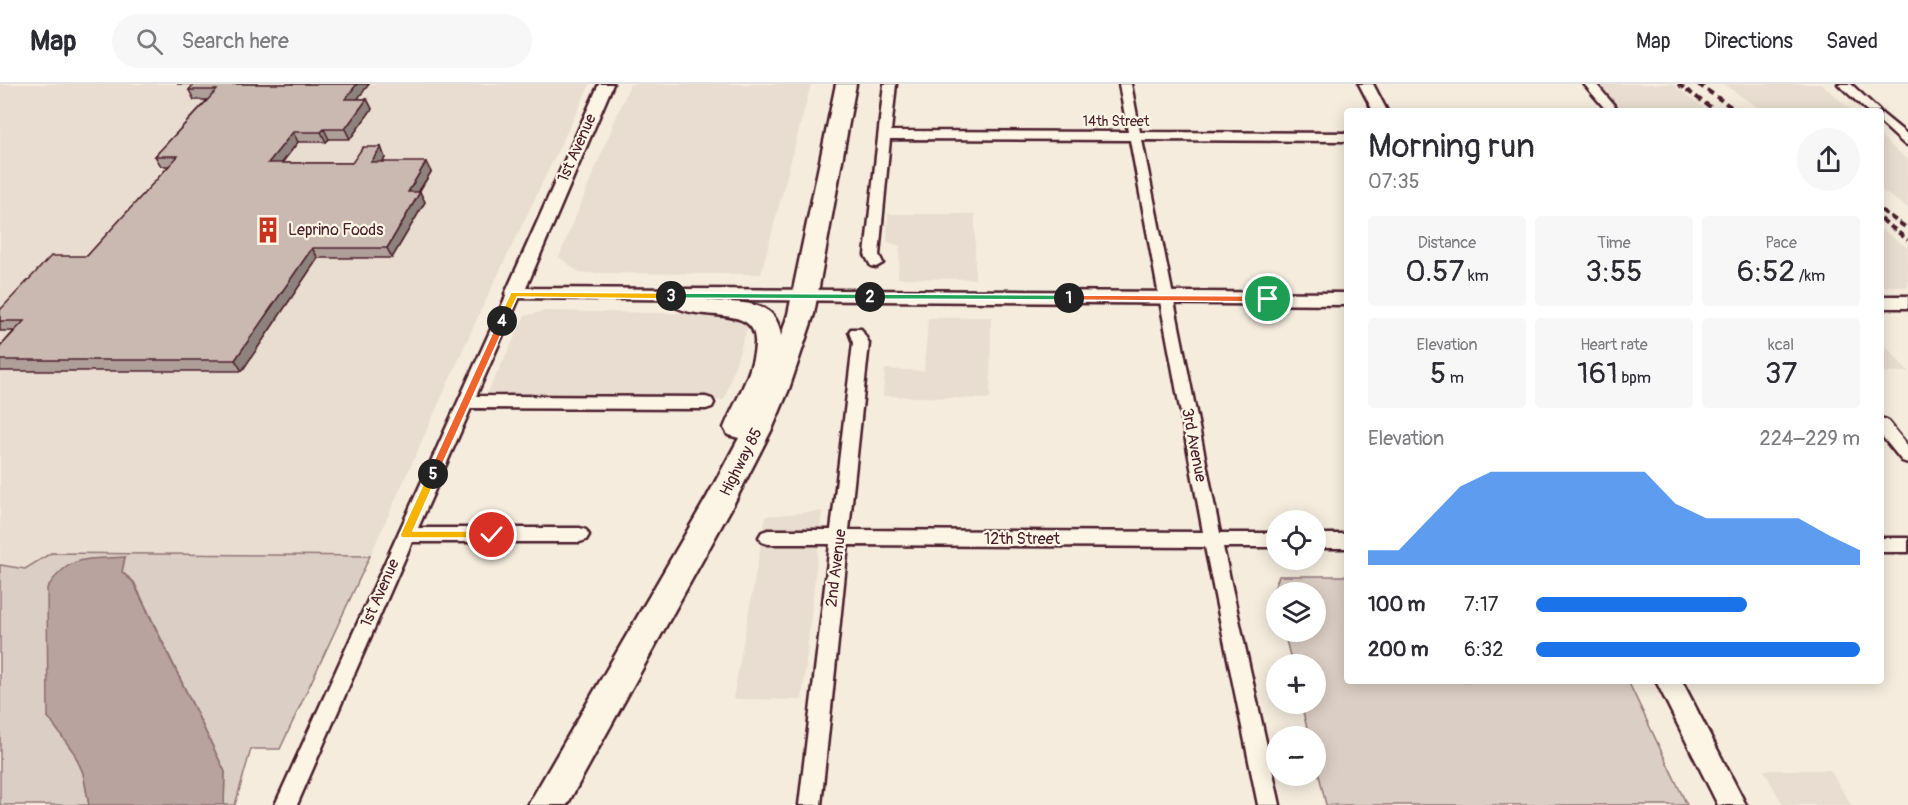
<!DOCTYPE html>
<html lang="en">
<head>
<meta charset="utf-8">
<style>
	:root { --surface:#fff; --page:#f7f7f7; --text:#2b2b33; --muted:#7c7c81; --line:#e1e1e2; --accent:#1a73e8 }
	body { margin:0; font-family:Pangolin,sans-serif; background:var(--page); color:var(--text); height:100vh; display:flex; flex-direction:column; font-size:22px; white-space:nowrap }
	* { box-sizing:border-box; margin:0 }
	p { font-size:20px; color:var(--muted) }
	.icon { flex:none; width:33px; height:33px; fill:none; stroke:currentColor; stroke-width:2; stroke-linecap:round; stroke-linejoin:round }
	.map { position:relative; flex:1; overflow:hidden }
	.side { position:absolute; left:1344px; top:24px; width:540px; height:576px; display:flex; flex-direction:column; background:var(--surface); border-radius:6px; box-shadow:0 3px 15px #0003 }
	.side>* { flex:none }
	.buttons { position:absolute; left:1266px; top:426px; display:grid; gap:12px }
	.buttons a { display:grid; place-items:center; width:60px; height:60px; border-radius:50%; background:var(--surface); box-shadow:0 3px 15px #0003; font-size:30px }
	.pin { position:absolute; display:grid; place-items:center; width:51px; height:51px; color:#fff; margin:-26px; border:3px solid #fff; border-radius:50%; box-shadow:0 2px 6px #0007 }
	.km { position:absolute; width:30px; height:30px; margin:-15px; border-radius:50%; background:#222; color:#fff; font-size:16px; line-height:30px; text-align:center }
	.round { display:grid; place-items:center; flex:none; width:63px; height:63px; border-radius:32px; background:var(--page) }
	.overview { display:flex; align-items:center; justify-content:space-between; height:102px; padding:0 24px }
	h1 { font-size:33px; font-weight:600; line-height:45px }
	.stats { display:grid; grid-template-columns:repeat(3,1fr); gap:9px; height:102px; padding:6px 24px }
	.stats div { display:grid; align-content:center; border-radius:6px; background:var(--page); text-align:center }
	.stats b { font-size:30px; font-weight:600 }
	.stats small { font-size:16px; font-weight:400 }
	.stats p { font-size:16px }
	.chart { height:168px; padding:12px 24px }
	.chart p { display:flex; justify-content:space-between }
	.chart svg { width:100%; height:108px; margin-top:6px; fill:var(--accent); opacity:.7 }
	ul { padding:0 24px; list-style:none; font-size:20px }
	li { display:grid; grid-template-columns:96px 72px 1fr; align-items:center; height:45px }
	li i { height:15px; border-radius:8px; background:var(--accent) }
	header { display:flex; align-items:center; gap:36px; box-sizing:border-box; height:84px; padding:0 30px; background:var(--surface); border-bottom:2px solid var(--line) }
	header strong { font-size:28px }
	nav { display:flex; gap:33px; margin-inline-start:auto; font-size:21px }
	.search { width:420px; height:54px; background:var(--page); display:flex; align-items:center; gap:15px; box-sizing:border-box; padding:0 21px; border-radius:33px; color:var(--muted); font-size:22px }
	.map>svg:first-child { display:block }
	.built { fill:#e8ddd0 }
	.green { fill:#dbcec4; stroke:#927678; stroke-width:1.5 }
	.water { fill:#b8a39e; stroke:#8c6e70; stroke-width:1.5 }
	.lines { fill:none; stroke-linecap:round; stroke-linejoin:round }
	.minor-casing { stroke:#4a1f2b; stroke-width:5 }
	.tertiary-casing { stroke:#4a1f2b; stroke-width:5 }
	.trunk-casing { stroke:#4a1f2b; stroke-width:5 }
	.minor { fill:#fcf5e5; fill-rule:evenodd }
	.tertiary { fill:#fcf5e5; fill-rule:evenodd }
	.trunk { fill:#fcf5e5; fill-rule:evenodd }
	.rail { stroke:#4a1f2b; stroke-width:4; stroke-dasharray:7 4; stroke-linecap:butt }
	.wall { fill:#ae9f98; stroke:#4a1f2b; stroke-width:1.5 }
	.shaded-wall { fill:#8d827c; stroke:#4a1f2b; stroke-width:1.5 }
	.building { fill:#cab9b1; stroke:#4a1f2b; stroke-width:1.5 }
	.split-1 { fill:#f0652b; stroke:#fff; stroke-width:1.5 }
	.split-2 { fill:#22a559; stroke:#fff; stroke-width:1.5 }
	.split-3 { fill:#22a559; stroke:#fff; stroke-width:1.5 }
	.split-4 { fill:#f5b400; stroke:#fff; stroke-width:1.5 }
	.split-5 { fill:#f0652b; stroke:#fff; stroke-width:1.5 }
	.split-6 { fill:#f5b400; stroke:#fff; stroke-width:1.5 }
	.labels { text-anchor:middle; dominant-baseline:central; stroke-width:4.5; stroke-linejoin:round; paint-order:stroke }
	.far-street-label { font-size:14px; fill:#4a1f2b; stroke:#fcf5e5 }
	.street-label { font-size:16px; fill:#4a1f2b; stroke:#fcf5e5 }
	.poi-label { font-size:16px; fill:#4a1f2b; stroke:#fcf5e5; text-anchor:start }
</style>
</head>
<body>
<header>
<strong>Map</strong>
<div class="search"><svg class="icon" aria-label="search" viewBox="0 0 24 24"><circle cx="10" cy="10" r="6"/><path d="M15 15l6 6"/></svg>Search here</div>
<nav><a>Map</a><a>Directions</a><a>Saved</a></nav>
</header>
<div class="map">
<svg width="1908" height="721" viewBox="0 0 1908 721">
	<rect width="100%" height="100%" fill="#f5ecde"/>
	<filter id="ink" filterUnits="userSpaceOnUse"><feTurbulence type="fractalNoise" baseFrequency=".0167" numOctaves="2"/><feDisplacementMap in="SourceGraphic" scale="12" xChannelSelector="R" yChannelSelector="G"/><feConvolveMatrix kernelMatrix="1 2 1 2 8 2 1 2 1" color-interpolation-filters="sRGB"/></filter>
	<g filter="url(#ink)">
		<g class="built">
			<polygon points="0,0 590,0 480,228 370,472 51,469 25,485 0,481"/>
			<polygon points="630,0 811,0 761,190 580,189 559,173"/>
			<polygon points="1597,0 1672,0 1709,27 1626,27 1607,13"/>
			<polygon points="1723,0 1821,0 1852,27 1763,27"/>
			<polygon points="1881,53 1908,76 1908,124 1881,106"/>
			<polygon points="888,130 975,130 975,195 898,194 900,162 887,158"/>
			<polygon points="1881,145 1908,164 1908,203 1881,202"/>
			<polygon points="543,227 720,230 748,241 724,316 484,316 525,232"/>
			<polygon points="991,233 990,315 883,312 885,285 924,287 928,234"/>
			<polygon points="1881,257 1908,287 1908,288 1881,288"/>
			<polygon points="822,427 802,616 733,615 766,432"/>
			<polygon points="1764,686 1830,686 1851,721 1783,721"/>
		</g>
		<g class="green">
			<polygon points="51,469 370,472 280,665 251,665 235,721 224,721 225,688 134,498 122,488 125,473 48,633 74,668 83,689 89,721 0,721 0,481 25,485"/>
			<polygon points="1279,492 1347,492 1347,597 1628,597 1687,721 1326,721 1316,678 1316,652 1309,652 1301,620 1316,620 1316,580 1292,580 1284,548 1316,548 1316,508 1276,508 1276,517 1274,505"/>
		</g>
		<path class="water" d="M125,473L122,488L133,498L225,688L224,721H89L83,689L74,669L48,633L47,504C70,469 88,476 125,473Z"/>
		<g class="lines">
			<g class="minor-casing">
				<g id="minor">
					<polygon points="884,0 896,0 891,47 1128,48 1119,0 1131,0 1140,48 1347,49 1347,57 1142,56 1220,449 1276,449 1276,463 1223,463 1280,721 1258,721 1205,463 848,461 821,721 799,721 830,460 768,460 762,458 759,453 762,448 768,446 831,446 853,259 849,248 851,245 861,245 869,259 849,446 1203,448 1130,56 890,55 879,171 883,179 876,183 871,182 865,171"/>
					<polygon points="1584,0 1596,0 1619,27 1607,27"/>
					<polygon points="1838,0 1851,0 1880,27 1867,27"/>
					<polygon points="1881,29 1908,51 1908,61 1904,60 1881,39"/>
					<polygon points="514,205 521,210 476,312 706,313 712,315 714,319 712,323 706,325 471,324 418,444 580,444 586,446 589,451 586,456 580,458 412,458 297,721 275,721 507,210"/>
					<polygon points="1881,334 1887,336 1908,362 1908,379 1902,377 1881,351"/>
					<rect x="1316" y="450" width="31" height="14"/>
					<rect x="1881" y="454" width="27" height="14"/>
				</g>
			</g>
			<g class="tertiary-casing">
				<g id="tertiary">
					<polygon points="599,0 613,0 526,204 1347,209 1347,221 508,214 505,210"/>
					<polygon points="1359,0 1373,0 1387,27 1373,27"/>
					<rect x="1881" y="212" width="27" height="12"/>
					<polygon points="1656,597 1682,597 1746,721 1718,721"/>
				</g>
			</g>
			<g class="trunk-casing">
				<path id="trunk" d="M836,0H856L814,230L789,305L773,343L733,421L567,721H528L707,413L739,354L728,351L724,344C735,317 753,290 755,261C759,213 685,246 663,212L666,206C681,202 688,211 702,215C730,222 776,209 781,252L788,230Z"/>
			</g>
			<use href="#minor" class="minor"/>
			<use href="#tertiary" class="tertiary"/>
			<use href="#trunk" class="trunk"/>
			<g class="rail">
				<polyline points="1678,0 1716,27"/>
				<polyline points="1698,0 1737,27"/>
				<polyline points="1881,126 1908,145"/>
				<polyline points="1881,135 1908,156"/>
			</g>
		</g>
		<polygon class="wall" points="177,0 369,0 357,15 367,15 372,25 350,55 329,55 326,58 298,58 282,79 352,79 381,63 385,74 383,78 431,88 419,108 420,108 425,118 392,174 318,174 242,287 0,287 0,263 14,247 0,247 0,226 87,172 169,82 161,82 155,72 207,16 194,16 189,6 194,0"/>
		<g class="shaded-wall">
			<polygon points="357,0 369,0 350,25 345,15"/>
			<polygon points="367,15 372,25 350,55 345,45"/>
			<polygon points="324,45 329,55 326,58 321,48"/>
			<polygon points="293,48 298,58 274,89 268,79"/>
			<polygon points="381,63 385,74 376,88 371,78"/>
			<polygon points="426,78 431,88 412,118 408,108"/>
			<polygon points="420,108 425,118 392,174 387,164"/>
			<polygon points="312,164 318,174 242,287 235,276"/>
		</g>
		<polygon class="building" points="194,0 357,0 345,15 367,15 345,45 324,45 321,48 293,48 268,79 352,79 363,63 381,63 371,78 426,78 408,108 420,108 387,164 312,164 235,276 0,276 0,263 24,237 0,237 0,226 51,172 87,172 178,72 155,72 217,6 189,6"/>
	</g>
	<polygon class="split-1" points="1069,211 1268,212 1273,215 1268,218 1066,216 1066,212"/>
	<polygon class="split-2" points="870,210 1069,211 1073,214 1069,216 867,215 867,211"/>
	<polygon class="split-3" points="671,209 870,210 874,213 870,215 668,214 668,210"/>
	<polygon class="split-4" points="511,208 671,209 675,212 671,215 517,213 505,239 499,239 498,237"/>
	<polygon class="split-5" points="502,234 507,237 438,390 437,393 430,393 428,390 498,237"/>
	<polygon class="split-6" points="433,387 438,390 413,447 492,447 498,451 496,454 402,454 400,451 428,390"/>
	<defs>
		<g id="building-bare" transform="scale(2.07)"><path d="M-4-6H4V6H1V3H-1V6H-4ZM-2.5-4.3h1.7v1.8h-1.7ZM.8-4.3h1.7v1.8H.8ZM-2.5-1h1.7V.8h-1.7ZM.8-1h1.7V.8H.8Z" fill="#c8321e" stroke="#fcf5e5" stroke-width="2.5" paint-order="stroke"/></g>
	</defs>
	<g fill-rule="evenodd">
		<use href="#building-bare" x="268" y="146"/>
	</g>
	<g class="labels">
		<g class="far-street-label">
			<text x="1116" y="37">14th Street</text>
		</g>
		<g class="street-label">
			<text transform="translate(577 64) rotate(-66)">1st Avenue</text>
			<text transform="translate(1194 361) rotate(79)">3rd Avenue</text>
			<text transform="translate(741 378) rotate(-63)">Highway 85</text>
			<text x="1022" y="455">12th Street</text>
			<text transform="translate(836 484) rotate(-83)">2nd Avenue</text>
			<text transform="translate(380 509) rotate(-66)">1st Avenue</text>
		</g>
		<g class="poi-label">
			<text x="288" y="146">Leprino Foods</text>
		</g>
	</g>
</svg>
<div class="buttons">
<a><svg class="icon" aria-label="locate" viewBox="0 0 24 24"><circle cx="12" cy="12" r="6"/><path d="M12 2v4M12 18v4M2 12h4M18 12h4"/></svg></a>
<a><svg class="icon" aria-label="layers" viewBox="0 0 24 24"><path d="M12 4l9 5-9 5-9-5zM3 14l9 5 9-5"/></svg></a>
<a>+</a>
<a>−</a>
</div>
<div class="pin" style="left:1268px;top:215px;background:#1e9e55"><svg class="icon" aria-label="arrive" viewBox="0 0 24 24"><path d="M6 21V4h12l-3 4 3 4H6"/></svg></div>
<div class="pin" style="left:492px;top:451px;background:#d93025"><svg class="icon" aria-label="check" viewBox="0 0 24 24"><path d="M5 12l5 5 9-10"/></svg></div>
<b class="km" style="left:1069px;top:214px">1</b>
<b class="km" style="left:870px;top:213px">2</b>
<b class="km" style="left:671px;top:212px">3</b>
<b class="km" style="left:502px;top:237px">4</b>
<b class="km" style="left:433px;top:390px">5</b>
<section class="side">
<div class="overview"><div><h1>Morning run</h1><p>07:35</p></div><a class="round"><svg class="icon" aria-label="share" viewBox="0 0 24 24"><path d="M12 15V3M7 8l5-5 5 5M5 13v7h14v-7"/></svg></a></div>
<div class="stats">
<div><p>Distance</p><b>0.57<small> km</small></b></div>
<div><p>Time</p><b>3:55</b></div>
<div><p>Pace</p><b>6:52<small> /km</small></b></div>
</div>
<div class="stats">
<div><p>Elevation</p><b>5<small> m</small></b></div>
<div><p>Heart rate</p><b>161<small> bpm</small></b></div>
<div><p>kcal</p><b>37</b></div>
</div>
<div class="chart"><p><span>Elevation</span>224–229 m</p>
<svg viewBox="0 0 160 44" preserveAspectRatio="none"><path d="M0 44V38L10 38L20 25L30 12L40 6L50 6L60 6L70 6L80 6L90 6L100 19L110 25L120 25L130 25L140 25L150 32L160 38V44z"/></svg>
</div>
<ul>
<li><b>100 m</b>7:17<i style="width:65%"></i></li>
<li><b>200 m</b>6:32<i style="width:100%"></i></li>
</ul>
</section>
</div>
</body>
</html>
